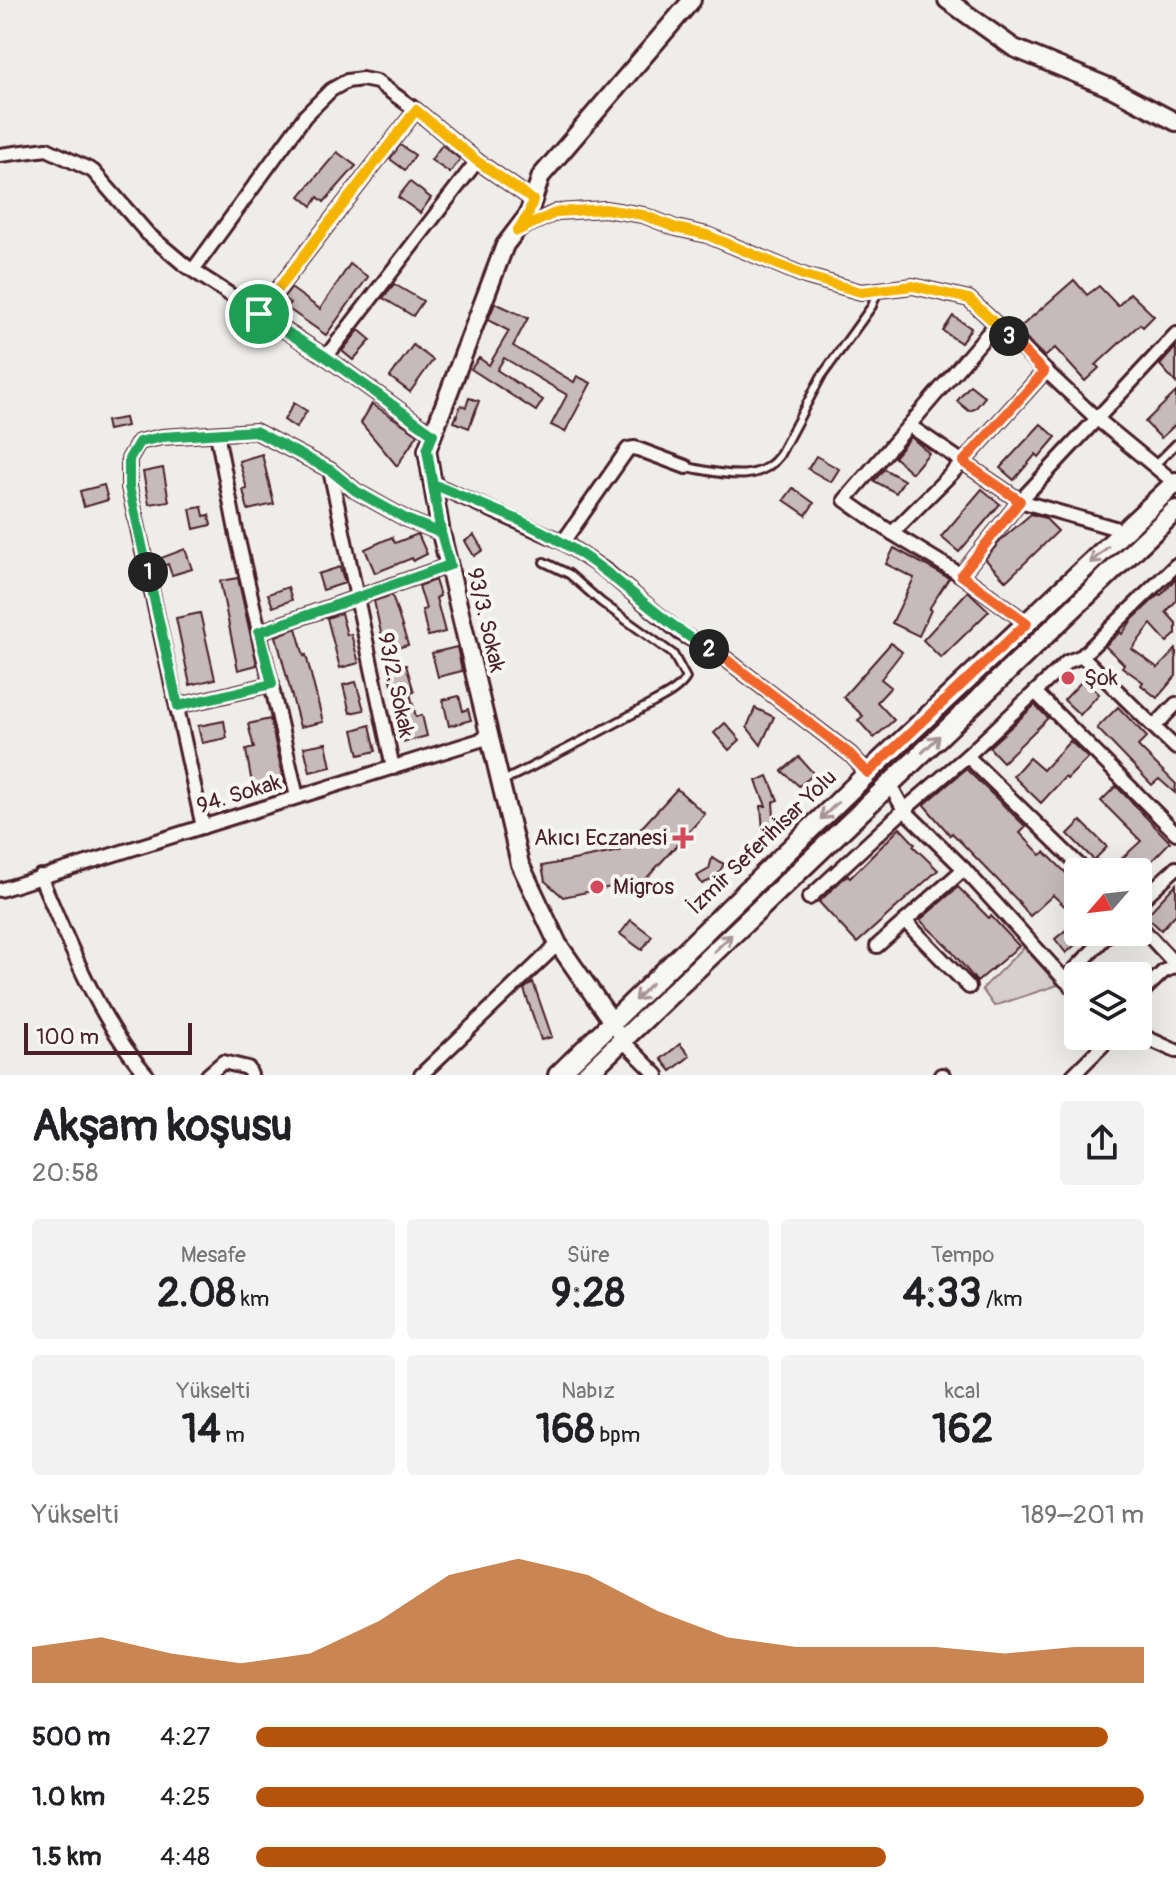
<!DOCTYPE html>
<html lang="tr">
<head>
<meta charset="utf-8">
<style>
	:root { --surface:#fff; --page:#f2f2f2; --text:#202124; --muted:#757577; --accent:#b45309 }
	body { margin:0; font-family:Pangolin,sans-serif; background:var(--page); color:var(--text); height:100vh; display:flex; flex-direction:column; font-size:30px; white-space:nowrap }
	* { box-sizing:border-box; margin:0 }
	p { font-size:26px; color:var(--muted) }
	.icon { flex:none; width:44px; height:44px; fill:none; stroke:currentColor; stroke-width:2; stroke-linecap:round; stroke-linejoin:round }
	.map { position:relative; height:1075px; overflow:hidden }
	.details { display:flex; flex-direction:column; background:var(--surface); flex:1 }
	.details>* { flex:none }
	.needle { width:52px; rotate:242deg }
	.tools { position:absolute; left:1064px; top:858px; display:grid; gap:16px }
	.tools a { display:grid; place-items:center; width:88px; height:88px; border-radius:8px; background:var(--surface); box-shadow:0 8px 32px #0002; font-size:40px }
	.scale { position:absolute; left:24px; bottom:20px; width:168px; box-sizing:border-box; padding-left:8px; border:4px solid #4a1f2b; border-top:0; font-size:22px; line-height:28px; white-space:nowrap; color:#4a1f2b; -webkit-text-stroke:6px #f6f6f2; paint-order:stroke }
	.pin { position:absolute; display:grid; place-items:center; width:68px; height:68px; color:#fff; margin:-34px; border:4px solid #fff; border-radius:50%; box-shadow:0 2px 8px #0007 }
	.km { position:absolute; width:40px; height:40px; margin:-20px; border-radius:50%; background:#222; color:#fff; font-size:22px; line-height:40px; text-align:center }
	.round { display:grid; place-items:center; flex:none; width:84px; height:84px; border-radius:8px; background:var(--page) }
	.head { display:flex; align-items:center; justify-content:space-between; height:136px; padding:0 32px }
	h1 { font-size:44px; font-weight:700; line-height:60px }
	.figures { display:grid; grid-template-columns:repeat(3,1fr); gap:12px; height:136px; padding:8px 32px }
	.figures div { display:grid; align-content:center; border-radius:8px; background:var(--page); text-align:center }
	.figures b { font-size:40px; font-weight:700 }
	.figures small { font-size:22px; font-weight:400 }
	.figures p { font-size:22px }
	.chart { height:224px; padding:16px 32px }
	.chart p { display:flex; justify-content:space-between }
	.chart svg { width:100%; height:144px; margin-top:8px; fill:var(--accent); opacity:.7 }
	ul { padding:0 32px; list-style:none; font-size:26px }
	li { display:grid; grid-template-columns:128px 96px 1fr; align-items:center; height:60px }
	li i { height:20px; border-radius:10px; background:var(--accent) }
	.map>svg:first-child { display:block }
	.green { fill:#d7cfce; stroke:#90777c; stroke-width:2 }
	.building { fill:#c6babb; stroke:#4a1f2b; stroke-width:2 }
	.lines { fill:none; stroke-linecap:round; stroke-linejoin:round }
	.lane-casing { stroke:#4a1f2b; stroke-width:12 }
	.street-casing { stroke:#4a1f2b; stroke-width:18 }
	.secondary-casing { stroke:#4a1f2b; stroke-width:22 }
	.primary-casing { stroke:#4a1f2b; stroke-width:24 }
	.lane { stroke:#f6f6f2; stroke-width:6 }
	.street { stroke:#f6f6f2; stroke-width:12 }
	.secondary { stroke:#f6f6f2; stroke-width:16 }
	.primary { stroke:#f6f6f2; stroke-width:18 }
	.oneway { stroke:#a99598 }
	.split-1-casing { stroke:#fff; stroke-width:16 }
	.split-2-casing { stroke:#fff; stroke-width:16 }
	.split-3-casing { stroke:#fff; stroke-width:16 }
	.split-4-casing { stroke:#fff; stroke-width:16 }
	.split-1 { stroke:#22a559; stroke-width:10 }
	.split-2 { stroke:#22a559; stroke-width:10 }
	.split-3 { stroke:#f0652b; stroke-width:10 }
	.split-4 { stroke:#f5b400; stroke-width:10 }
	.poi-dot { fill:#d1495b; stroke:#f6f6f2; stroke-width:3 }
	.labels { text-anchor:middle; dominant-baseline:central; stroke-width:8; stroke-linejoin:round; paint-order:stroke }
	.street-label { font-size:22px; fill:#4a1f2b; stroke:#f6f6f2 }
	.poi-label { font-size:22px; fill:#4a1f2b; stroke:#f6f6f2; text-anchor:start }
</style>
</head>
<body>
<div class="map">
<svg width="1176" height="1075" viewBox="0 0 1176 1075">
	<rect width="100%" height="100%" fill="#efedea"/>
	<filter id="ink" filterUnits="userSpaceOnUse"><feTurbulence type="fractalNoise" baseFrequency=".0125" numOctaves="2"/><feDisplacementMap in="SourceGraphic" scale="16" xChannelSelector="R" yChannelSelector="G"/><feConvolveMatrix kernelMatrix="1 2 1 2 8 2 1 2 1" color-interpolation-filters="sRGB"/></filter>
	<g filter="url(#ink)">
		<polygon class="green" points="1024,947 1058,985 994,1006 982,989"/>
		<g class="building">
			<polygon points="400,145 415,155 405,170 390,159"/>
			<polygon points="442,145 460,159 450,173 431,160"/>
			<polygon points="337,152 356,166 324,202 318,197 312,206 300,196"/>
			<polygon points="410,182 431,198 420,213 398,197"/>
			<polygon points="350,264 368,277 326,335 287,308 290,303 283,298 291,288 320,309"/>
			<polygon points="1074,280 1087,295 1099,286 1118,306 1130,293 1154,316 1143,327 1140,324 1096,365 1099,368 1085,381 1055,348 1045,357 1017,330"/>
			<polygon points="394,284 423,301 413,316 383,298"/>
			<polygon points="495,303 528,318 513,346 574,382 577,376 591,383 565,432 551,425 567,395 504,358 497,370 543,400 536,411 471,369 479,358 489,365 509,331 488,320"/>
			<polygon points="953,316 971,328 961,343 943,331"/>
			<polygon points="359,330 371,340 353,360 342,351"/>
			<polygon points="413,345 433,360 410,392 390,377"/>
			<polygon points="1176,347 1176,383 1160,365"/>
			<polygon points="970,385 985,397 975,409 969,411 957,401"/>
			<polygon points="1176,392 1176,424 1161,438 1145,422"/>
			<polygon points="469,398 479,401 469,428 454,422 461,405 466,407"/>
			<polygon points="294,403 307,411 296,428 284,420"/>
			<polygon points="372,404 418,434 397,466 361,423"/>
			<polygon points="125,418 127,426 108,430 106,421"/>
			<polygon points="1041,424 1056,437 1039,457 1036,454 1014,480 1000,468"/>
			<polygon points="911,437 929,453 912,473 894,457"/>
			<polygon points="262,454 274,504 248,510 243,490 247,489 239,461"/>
			<polygon points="816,456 839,469 831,482 808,469"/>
			<polygon points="163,468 169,501 149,504 143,472"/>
			<polygon points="884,469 904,480 896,493 874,481"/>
			<polygon points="104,485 108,500 84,507 80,491"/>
			<polygon points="793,488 814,503 806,515 784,500"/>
			<polygon points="982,489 1000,504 959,552 941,537"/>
			<polygon points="202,507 204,516 209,515 211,525 194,529 190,509"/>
			<polygon points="1031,514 1045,518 1058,531 1006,581 985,559 1002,539"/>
			<polygon points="418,534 427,554 413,561 412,558 375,573 365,549 392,537 395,543"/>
			<polygon points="474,535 483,550 474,556 465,541"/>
			<polygon points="894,548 949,578 929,609 931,610 919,636 892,623 914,578 886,564"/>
			<polygon points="185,549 192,569 172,575 168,564 163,566 161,558"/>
			<polygon points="340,567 345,583 323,590 318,574"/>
			<polygon points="238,578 257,665 238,670 220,581"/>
			<polygon points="1176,578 1176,601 1166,612 1176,623 1176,634 1167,642 1151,624 1132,649 1158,668 1176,649 1176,676 1157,698 1141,685 1143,682 1122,667 1124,664 1105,646 1120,632 1122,634 1132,620 1159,594 1161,595"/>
			<polygon points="435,580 440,596 436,598 445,632 428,636 422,610 426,609 419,586"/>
			<polygon points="288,587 292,600 273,607 268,594"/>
			<polygon points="968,591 989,611 941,658 923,640"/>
			<polygon points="392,595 408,645 385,651 374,601"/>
			<polygon points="200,613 215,679 190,685 176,618"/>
			<polygon points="341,613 347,635 351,634 359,663 340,668 327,618"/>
			<polygon points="296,628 304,656 306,655 323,722 300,727 276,636"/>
			<polygon points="891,643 902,652 881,679 891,687 877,702 894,720 874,738 858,720 863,716 843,697"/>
			<polygon points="457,647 462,671 438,677 432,653"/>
			<polygon points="406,665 414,692 410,693 416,717 422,715 427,736 404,742 396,713 400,711 388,670"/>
			<polygon points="1084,679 1099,694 1080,715 1064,700"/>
			<polygon points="356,682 364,710 350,713 343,685"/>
			<polygon points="459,696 463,711 468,709 471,720 449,726 443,700"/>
			<polygon points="1035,705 1048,718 1003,762 989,747"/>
			<polygon points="1118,707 1147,737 1138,746 1176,784 1175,793 1159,779 1152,785 1097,728"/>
			<polygon points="755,708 774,717 761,745 747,727"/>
			<polygon points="270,719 286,789 254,795 246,750 254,748 248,724"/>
			<polygon points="224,721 227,738 202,743 198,726"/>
			<polygon points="725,723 740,740 729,750 714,733"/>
			<polygon points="370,725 376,751 359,755 353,730"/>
			<polygon points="1070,741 1088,758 1067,779 1065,777 1041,803 1013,776 1029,758 1043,770"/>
			<polygon points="326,743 331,767 310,772 304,747"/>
			<polygon points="799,757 814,774 799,786 782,771"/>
			<polygon points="966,769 1026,827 1020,833 1041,855 1045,852 1078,885 1078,907 1072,913 1053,895 1030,916 1019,904 1020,903 952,833 950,835 924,805"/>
			<polygon points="768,776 778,800 773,802 774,817 782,816 783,830 763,831 761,806 766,806 756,781"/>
			<polygon points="1116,786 1170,842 1141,872 1107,872 1141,841 1101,801"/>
			<polygon points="677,789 705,814 645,880 563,897 545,881 542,866 620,851"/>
			<polygon points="1081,821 1107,847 1094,860 1068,834"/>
			<polygon points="900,828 915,844 913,846 938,870 857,943 819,902 847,875 850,878"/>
			<polygon points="712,858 724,864 716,878 702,884 697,876 709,869"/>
			<polygon points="1176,884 1176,914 1161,930 1146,916"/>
			<polygon points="958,887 989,918 991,916 1019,946 977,982 948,947 920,920"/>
			<polygon points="631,920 652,936 642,950 620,934"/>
			<polygon points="1072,925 1083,938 1066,953 1055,939"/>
			<polygon points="533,982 552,1037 541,1040 524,989"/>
			<polygon points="680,1044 690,1056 671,1071 661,1059"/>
		</g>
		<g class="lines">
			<g class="lane-casing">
				<g id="lane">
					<polyline points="1154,466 1176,444"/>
					<path d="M686,467C718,472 757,486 779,456L821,377L872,306L878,290"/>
					<path d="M501,782C548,759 594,735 640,710C655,701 677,693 686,678L673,654L601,602L569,574L544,562"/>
				</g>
			</g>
			<g class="street-casing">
				<g id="street">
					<polyline points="0,155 47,149 93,171 148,234 186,266 326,357 433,434"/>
					<polyline points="517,230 557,212 605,209 643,215 676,228 707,235 805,276 861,292 913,286 969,299 996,324"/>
					<polyline points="193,270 305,116 331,90 347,81 362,79 377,82 416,110 477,161 533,200"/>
					<polyline points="259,314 416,110"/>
					<polyline points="326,357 477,161"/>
					<polyline points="910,426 1020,501 1125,531"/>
					<polyline points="217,434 236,531 297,797"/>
					<polyline points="330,470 393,768"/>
					<polyline points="433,484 563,542 606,571 680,633 722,656 850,754 868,773"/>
					<polyline points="892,533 963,462 1044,372"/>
					<polyline points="563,542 628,449 635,448 686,467"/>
					<polyline points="961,575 1020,501 1176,334"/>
					<polyline points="1027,623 961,575 892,533 845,500 996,324 1096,418 1175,483"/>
					<polyline points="259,632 450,565"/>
					<polyline points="1082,656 1154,727"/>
					<polyline points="1035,692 1176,833"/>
					<polyline points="1176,704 1154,727 1176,748"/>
					<polyline points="178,706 272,684"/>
					<polyline points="967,756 1086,872"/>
					<polyline points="889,783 904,810 964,869 1065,980 1110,932"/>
					<polyline points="203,827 129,487 129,459 139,442 162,437 255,431 330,470 356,491 408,520 441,533"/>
					<path d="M40,876C67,939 100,1023 147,1075"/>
					<polyline points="0,890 490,737"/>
					<polyline points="809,898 904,810 967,756 1067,662 1082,656 1176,565"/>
					<polyline points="1138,903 1176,868"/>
					<polyline points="905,921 969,987"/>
					<polyline points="1138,924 1176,965"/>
					<polyline points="877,946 964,869"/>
					<polyline points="1065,980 1078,992"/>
					<polyline points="1138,996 1163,972 1176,965"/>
					<polyline points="613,1023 622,1040 657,1075"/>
					<polyline points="1138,1034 1176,1051"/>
					<polyline points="208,1075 223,1062 248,1068 251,1075"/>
					<polyline points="421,1075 558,944"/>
					<polyline points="941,1075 943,1075"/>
					<polyline points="1073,1075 1107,1041 1108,1036"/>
				</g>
			</g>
			<g class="secondary-casing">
				<g id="secondary">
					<polyline points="947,0 1014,48 1111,88 1176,122"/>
					<polyline points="613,1023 558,944 520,864 441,533 427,450 505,245 528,215 541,176 692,0"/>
				</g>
			</g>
			<g class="primary-casing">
				<g id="primary">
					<polyline points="558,1075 875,766 1176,482"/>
					<polyline points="586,1075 1176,510"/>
				</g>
			</g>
			<use href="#lane" class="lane"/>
			<use href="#street" class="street"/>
			<use href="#secondary" class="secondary"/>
			<use href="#primary" class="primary"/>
		</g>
		<defs><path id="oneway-shaft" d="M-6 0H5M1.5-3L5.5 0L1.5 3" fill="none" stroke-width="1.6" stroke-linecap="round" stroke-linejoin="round" transform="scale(2)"/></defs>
		<g class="oneway">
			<use href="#oneway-shaft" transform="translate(1099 555) rotate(137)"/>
			<use href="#oneway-shaft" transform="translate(931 744) rotate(-44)"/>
			<use href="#oneway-shaft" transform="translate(829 811) rotate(136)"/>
			<use href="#oneway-shaft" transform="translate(723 943) rotate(-44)"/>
			<use href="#oneway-shaft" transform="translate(643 992) rotate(134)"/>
		</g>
	</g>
	<g class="lines" filter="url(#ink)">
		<g class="split-1-casing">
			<polyline id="split-1" points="148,572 178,706 272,684 259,632 450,565 441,533 427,450 433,434 326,357 259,314"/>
		</g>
		<g class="split-2-casing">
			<path id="split-2" d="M148,572L129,487V459L139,442L162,437L255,431L330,470L356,491L408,520L441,533L433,484C476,503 523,519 563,543C616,573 656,619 709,649"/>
		</g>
		<g class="split-3-casing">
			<polyline id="split-3" points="709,649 722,656 850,754 868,773 1027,623 961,575 1020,501 963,462 1044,372 1009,336"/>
		</g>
		<g class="split-4-casing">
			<polyline id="split-4" points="259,314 416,110 477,161 533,200 528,215 517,231 557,212 605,209 643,215 676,228 707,235 805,276 861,292 913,286 969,299 1009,336"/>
		</g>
		<use href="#split-1" class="split-1"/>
		<use href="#split-2" class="split-2"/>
		<use href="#split-3" class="split-3"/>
		<use href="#split-4" class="split-4"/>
	</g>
	<g class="poi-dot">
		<circle cx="1068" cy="678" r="8"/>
		<path d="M679 826h8v8h8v8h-8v8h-8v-8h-8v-8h8z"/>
		<circle cx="597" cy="887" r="8"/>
	</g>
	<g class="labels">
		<g class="street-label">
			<text transform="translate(486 620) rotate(77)">93/3. Sokak</text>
			<text transform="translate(396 685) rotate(78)">93/2. Sokak</text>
			<text transform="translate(239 794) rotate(-17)">94. Sokak</text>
			<text transform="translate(762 842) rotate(-44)">İzmir Seferihisar Yolu</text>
		</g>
		<g class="poi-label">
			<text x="1084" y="678">Şok</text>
			<text x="667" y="838" text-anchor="end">Akıcı Eczanesi</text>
			<text x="613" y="887">Migros</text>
		</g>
	</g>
</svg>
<div class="tools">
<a><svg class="needle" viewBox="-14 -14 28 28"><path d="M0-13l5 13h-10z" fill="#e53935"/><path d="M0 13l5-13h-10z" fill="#757577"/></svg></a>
<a><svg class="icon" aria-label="layers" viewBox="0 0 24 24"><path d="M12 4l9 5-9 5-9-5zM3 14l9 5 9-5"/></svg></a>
</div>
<div class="scale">100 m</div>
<div class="pin" style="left:259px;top:314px;background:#1e9e55"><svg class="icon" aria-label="arrive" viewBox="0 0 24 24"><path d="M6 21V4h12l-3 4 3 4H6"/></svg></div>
<b class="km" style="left:148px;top:572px">1</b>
<b class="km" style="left:709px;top:649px">2</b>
<b class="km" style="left:1009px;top:336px">3</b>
</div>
<section class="details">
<div class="head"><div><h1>Akşam koşusu</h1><p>20:58</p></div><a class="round"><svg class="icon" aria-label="share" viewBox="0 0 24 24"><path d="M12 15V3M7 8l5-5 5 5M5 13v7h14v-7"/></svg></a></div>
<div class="figures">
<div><p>Mesafe</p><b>2.08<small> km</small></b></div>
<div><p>Süre</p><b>9:28</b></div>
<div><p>Tempo</p><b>4:33<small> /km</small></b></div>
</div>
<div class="figures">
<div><p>Yükselti</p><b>14<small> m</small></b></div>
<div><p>Nabız</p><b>168<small> bpm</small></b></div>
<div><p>kcal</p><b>162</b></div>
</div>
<div class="chart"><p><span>Yükselti</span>189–201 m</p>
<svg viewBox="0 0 160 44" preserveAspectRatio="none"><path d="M0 44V33L10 30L20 35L30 38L40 35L50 25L60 11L70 6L80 11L90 22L100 30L110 33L120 33L130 33L140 35L150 33L160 33V44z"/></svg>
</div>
<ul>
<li><b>500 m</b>4:27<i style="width:96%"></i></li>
<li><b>1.0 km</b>4:25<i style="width:100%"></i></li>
<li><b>1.5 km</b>4:48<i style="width:71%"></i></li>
</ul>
</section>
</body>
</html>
